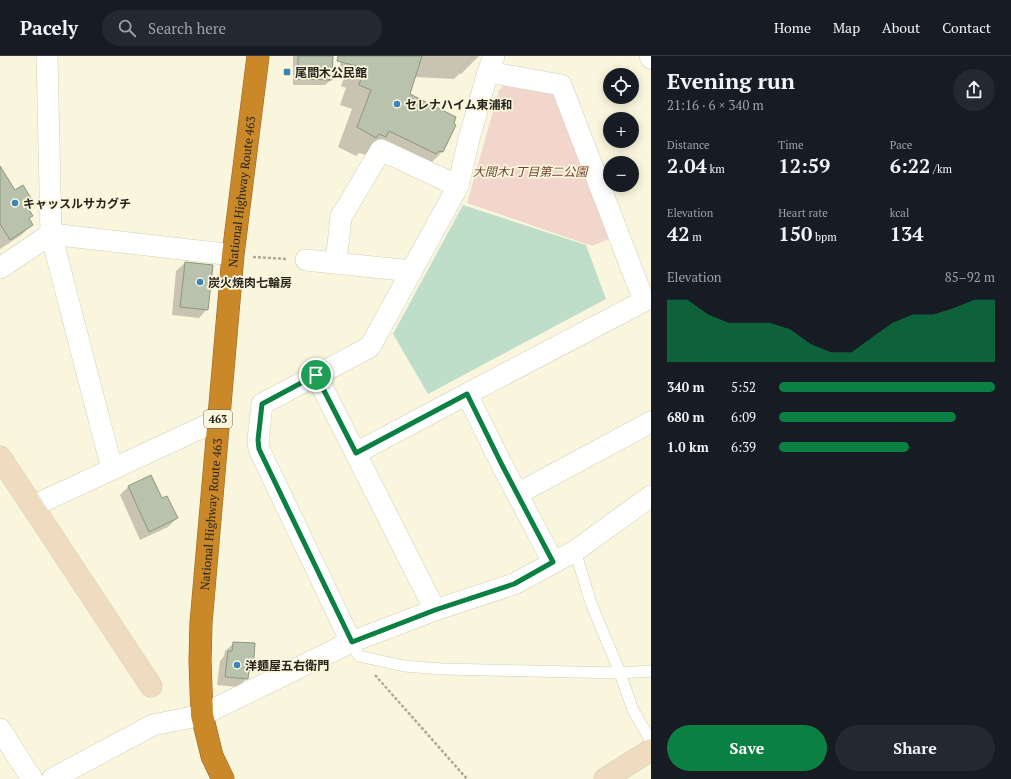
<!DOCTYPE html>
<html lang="en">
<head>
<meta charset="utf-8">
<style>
	:root { --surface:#171b24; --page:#242831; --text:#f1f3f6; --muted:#9ea1a6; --line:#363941; --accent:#0b8043 }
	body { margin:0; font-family:"PT Serif","Noto Sans JP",serif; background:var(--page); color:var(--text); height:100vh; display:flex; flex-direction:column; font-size:15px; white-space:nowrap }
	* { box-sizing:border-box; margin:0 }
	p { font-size:13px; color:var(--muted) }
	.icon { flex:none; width:22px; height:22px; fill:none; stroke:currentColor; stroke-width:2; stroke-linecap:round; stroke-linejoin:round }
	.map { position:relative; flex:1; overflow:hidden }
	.drawer { display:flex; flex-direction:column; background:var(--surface); width:360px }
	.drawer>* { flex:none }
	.tools { position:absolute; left:603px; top:12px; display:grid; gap:8px }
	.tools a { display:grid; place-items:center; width:36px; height:36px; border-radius:50%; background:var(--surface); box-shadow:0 2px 10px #0003; font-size:20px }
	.pin { position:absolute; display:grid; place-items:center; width:34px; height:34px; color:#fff; margin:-17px; border:2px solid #fff; border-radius:50%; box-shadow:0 1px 4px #0007 }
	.round { display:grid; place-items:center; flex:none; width:42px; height:42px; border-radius:21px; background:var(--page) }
	.head { display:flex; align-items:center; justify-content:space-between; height:68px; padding:0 16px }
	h1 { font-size:22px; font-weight:600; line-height:30px }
	.stats { display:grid; grid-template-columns:repeat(3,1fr); gap:6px; height:68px; padding:4px 16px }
	.stats div { display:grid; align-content:center }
	.stats b { font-size:20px; font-weight:600 }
	.stats small { font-size:11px; font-weight:400 }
	.stats p { font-size:11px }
	.chart { height:112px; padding:8px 16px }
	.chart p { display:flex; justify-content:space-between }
	.chart svg { width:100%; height:72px; margin-top:4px; fill:var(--accent); opacity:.7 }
	.button { display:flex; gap:8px; margin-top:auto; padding:8px 16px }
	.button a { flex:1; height:46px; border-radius:24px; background:var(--accent); color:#fff; font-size:16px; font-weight:600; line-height:46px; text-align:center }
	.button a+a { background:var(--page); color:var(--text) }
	ul { padding:0 16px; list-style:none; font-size:13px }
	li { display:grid; grid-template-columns:64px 48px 1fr; align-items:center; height:30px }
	li i { height:10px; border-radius:5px; background:var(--accent) }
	header { display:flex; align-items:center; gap:24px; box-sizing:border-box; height:56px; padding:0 20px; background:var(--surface); border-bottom:1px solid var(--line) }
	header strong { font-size:19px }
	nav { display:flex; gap:22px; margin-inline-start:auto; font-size:14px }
	.search { width:280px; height:36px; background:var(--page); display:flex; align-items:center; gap:10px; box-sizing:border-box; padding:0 14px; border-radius:22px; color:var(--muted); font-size:15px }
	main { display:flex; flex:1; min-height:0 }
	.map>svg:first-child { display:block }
	.green { fill:#f2d6cb }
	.water { fill:#bfdeca }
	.shadow { fill:#0003 }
	.building { fill:#b8c2ad; stroke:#8c9681 }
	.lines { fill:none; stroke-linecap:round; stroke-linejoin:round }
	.lane-casing { stroke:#d2cfb7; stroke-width:12 }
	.street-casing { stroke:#d2cfb7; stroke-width:22 }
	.secondary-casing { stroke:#d2cfb7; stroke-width:23 }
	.highway-casing { stroke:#916524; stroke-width:23 }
	.path { stroke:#aca997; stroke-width:2.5; stroke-dasharray:3 2; stroke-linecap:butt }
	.lane { stroke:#fff; stroke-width:11 }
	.street { stroke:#fff; stroke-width:21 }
	.secondary { stroke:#efdbbf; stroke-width:22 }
	.highway { stroke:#ca8829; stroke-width:22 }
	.route-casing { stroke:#fff; stroke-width:8 }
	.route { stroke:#0b8043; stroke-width:5 }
	.poi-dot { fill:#3a84b8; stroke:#faf6de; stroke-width:1.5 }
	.labels { text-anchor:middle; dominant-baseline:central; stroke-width:3.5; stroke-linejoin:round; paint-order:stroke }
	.shield { fill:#faf6de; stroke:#666456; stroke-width:1 }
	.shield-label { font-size:11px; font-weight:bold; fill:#26251c }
	.poi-label { font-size:12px; font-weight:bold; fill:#26251c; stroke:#faf6de; text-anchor:start }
	.park-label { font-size:12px; font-style:italic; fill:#734330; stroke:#faf6de }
	.street-label { font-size:12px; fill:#26251c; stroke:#faf6de }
</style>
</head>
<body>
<header>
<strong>Pacely</strong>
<div class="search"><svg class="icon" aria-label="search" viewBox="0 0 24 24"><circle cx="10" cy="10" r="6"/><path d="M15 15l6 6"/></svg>Search here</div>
<nav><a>Home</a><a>Map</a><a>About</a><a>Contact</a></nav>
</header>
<main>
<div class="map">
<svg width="651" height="723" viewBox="0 0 651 723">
	<rect width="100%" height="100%" fill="#faf6de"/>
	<polygon class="green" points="505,29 549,35 559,45 609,183 592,190 467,147 499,34"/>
	<polygon class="water" points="463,149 586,189 606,243 428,338 393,278"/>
	<g class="shadow">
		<polygon points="293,0 332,0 331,24 325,29 293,29"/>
		<polygon points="343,0 479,0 461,18 459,18 454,23 414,21 409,39 443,95 423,115 359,97 356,100 338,91 352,53 340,49 346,32 341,30 347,14 339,12"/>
		<polygon points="0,112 15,135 31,144 25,150 31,160 28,163 32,169 20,180 0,193"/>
		<polygon points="185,207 207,253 199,262 172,259 176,215"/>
		<polygon points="128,431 161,444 177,462 168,471 140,484 120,439"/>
		<polygon points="234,587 252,614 247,619 247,622 238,631 217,629 220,605 224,600 225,595"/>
	</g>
	<g class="building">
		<polygon points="298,0 333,0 332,24 298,23"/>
		<polygon points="338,0 422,0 410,38 456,61 454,67 456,69 443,96 439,95 436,98 389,75 386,81 379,78 376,82 357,71 371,34 359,29 364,12 337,5"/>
		<polygon points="0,110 15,134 23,129 32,144 26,149 33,160 29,162 33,169 10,184 0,168"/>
		<polygon points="185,206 213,209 208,254 180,251"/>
		<polygon points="151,419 162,442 167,440 178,462 149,476 128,430"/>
		<polygon points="233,586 255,587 253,615 249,614 248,623 225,621 228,595 232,595"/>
	</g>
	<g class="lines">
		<g class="lane-casing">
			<g id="lane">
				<polyline points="575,495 591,547 620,617 633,654 651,685"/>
				<polyline points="351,586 359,600 404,610 442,613 620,617 651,615"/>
			</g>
		</g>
		<g class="street-casing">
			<g id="street">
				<polyline points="47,0 51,178 112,413"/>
				<polyline points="494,0 488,16 561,29 644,245 467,338 502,409 553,506"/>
				<polyline points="650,0 651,2"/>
				<polyline points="306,204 412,215"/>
				<polyline points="336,207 341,161 381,94 458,130"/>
				<polyline points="0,212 51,178 233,199"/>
				<polyline points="316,319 435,554"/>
				<polyline points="356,397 467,338"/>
				<polyline points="517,438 651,366"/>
				<polyline points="33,450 218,364"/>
				<polyline points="351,586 259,393 258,384 262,348 370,291 458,130 469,83 488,16"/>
				<polyline points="0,673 32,723"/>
				<polyline points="52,723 153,669 202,659 351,586 435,554 514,528 575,495 651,440"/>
			</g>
		</g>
		<g class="secondary-casing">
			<g id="secondary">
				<polyline points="0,401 151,630"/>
				<polyline points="605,723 651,694"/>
			</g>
		</g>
		<g class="highway-casing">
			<g id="highway">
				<path id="s1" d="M223,723L212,700L202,659L200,605L201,567L233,199L258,0"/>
			</g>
		</g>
		<g class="path">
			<polyline points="253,201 288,203"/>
			<polyline points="375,619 467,723"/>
		</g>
		<use href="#lane" class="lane"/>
		<use href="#street" class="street"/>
		<use href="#secondary" class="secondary"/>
		<use href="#highway" class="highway"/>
	</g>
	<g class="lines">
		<g class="route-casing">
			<polygon id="route" points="316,319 356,397 467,338 502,409 553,506 514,528 435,554 352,586 259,393 258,384 262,348"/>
		</g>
		<use href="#route" class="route"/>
	</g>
	<g class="poi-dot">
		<rect x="283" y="12" width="8" height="8" rx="2"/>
		<circle cx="397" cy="48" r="4"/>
		<circle cx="15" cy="147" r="4"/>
		<circle cx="200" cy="226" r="4"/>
		<circle cx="237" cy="609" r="4"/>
	</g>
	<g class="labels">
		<rect class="shield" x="204" y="354" width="28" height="18" rx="3"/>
		<g class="shield-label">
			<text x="218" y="363">463</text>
		</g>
		<g class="poi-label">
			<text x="295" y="16">尾間木公民館</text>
			<text x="405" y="48">セレナハイム東浦和</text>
			<text x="23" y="147">キャッスルサカグチ</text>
			<text x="208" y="226">炭火焼肉七輪房</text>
			<text x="245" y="609">洋麺屋五右衛門</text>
		</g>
		<g class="park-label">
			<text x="530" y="115">大間木1丁目第二公園</text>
		</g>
		<g class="street-label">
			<text stroke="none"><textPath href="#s1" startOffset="593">National Highway Route 463</textPath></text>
			<text stroke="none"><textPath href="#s1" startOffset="269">National Highway Route 463</textPath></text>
		</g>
	</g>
</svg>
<div class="tools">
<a><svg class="icon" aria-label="locate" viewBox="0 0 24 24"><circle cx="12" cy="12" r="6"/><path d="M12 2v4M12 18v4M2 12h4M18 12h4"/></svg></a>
<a>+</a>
<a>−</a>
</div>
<div class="pin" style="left:316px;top:319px;background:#1e9e55"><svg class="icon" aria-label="arrive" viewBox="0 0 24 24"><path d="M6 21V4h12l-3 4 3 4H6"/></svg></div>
</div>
<section class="drawer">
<div class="head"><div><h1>Evening run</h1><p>21:16 · 6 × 340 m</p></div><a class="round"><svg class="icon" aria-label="share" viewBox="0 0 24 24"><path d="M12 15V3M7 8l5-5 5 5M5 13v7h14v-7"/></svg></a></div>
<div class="stats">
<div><p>Distance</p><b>2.04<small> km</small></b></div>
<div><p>Time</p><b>12:59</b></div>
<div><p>Pace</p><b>6:22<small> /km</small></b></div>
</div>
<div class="stats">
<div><p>Elevation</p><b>42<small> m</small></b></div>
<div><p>Heart rate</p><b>150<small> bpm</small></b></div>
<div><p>kcal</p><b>134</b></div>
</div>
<div class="chart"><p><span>Elevation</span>85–92 m</p>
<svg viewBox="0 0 160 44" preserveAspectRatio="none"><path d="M0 44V6L10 6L20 15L30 20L40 20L50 20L60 24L70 33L80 38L90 38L100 29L110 20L120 15L130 15L140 11L150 6L160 6V44z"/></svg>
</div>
<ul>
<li><b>340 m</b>5:52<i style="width:100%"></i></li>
<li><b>680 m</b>6:09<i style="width:82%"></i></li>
<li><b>1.0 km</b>6:39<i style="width:60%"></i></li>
</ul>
<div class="button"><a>Save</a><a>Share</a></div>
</section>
</main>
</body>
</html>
